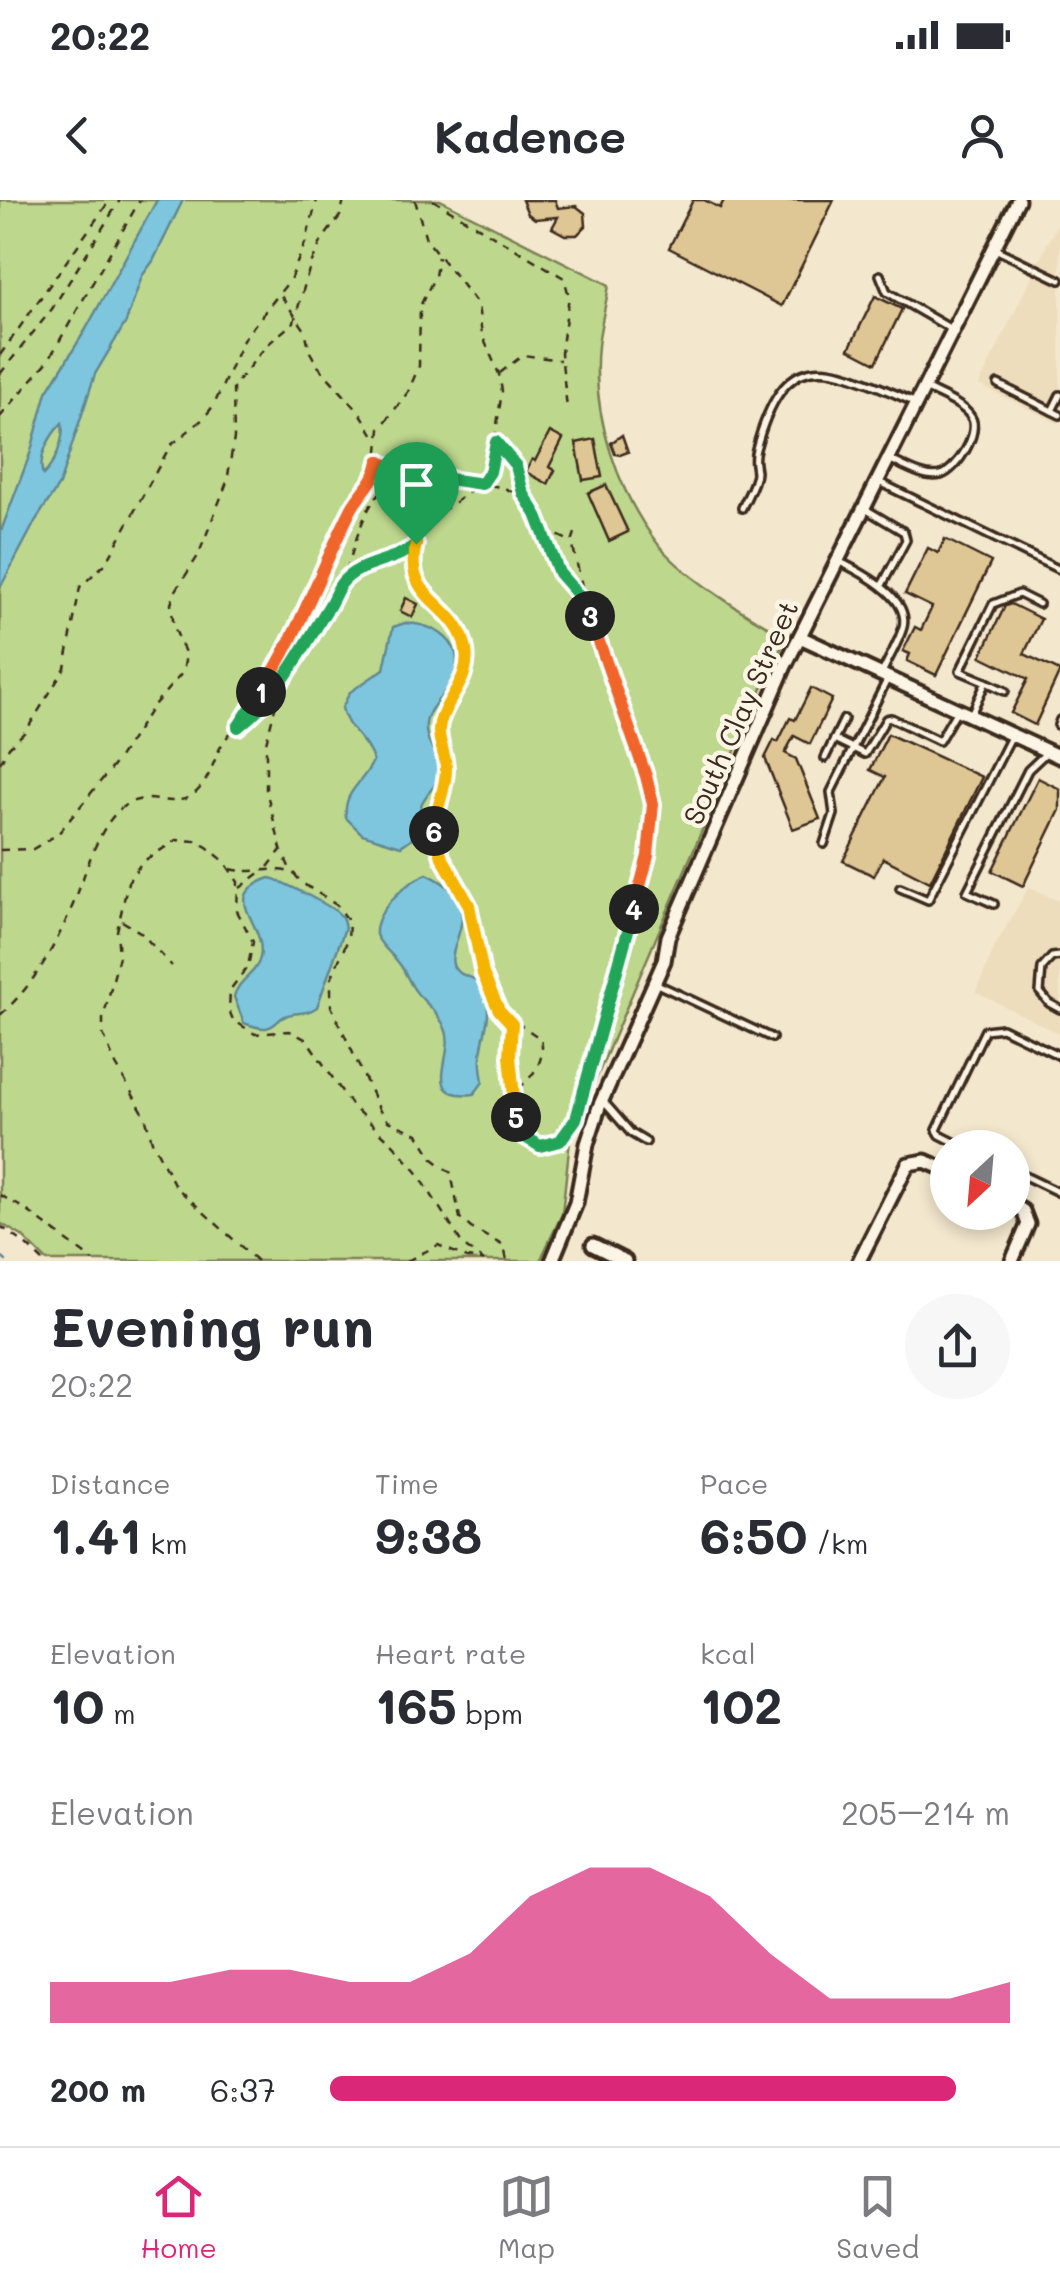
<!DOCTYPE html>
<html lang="en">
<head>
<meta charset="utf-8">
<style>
	:root { --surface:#fff; --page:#f7f7f7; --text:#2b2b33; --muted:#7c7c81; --line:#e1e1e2; --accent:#db2777 }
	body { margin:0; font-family:Mali,sans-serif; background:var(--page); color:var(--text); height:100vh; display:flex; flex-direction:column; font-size:38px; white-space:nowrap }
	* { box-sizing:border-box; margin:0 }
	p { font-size:32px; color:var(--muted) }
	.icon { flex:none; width:55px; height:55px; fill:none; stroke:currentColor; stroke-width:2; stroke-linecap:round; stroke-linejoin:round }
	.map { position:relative; height:1061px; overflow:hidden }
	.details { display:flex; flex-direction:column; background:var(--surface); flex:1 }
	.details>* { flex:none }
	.needle { width:65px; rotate:206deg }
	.controls { position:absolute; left:930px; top:930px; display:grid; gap:20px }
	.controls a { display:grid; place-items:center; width:100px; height:100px; border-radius:50%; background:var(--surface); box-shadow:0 5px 15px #0003; font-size:50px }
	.pin { position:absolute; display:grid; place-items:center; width:85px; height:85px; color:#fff; margin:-102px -42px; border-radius:50% 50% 50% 0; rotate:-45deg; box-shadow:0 0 10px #0007 }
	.pin .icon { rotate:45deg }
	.km { position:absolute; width:50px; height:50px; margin:-25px; border-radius:50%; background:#222; color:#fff; font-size:28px; line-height:50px; text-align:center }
	.round { display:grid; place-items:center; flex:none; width:105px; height:105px; border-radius:52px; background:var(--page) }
	.overview { display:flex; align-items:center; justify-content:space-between; height:170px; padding:0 50px }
	h1 { font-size:55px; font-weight:700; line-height:75px }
	.metrics { display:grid; grid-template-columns:repeat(3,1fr); gap:15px; height:170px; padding:10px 50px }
	.metrics div { display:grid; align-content:center }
	.metrics b { font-size:50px; font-weight:700 }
	.metrics small { font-size:28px; font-weight:400 }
	.metrics p { font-size:28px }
	.chart { height:280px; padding:20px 50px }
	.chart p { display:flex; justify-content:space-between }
	.chart svg { width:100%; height:180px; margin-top:10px; fill:var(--accent); opacity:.7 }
	ul { padding:0 50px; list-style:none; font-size:32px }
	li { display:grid; grid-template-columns:160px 120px 1fr; align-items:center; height:75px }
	li i { height:25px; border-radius:12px; background:var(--accent) }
	.status { display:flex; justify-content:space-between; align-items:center; height:70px; padding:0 50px; background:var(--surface); direction:ltr }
	.status svg { height:28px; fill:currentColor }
	header { display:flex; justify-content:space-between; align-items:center; height:130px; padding:0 50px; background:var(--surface); font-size:45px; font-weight:700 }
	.tab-bar { display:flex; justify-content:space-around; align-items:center; height:140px; border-top:2px solid var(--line); background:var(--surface); font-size:28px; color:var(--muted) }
	.tab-bar a { display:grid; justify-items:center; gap:5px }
	.tab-bar .active { color:var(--accent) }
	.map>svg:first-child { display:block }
	.built { fill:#edddbc }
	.green { fill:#bdd78d; stroke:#7c8056; stroke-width:2.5 }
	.water { fill:#7dc6dd; stroke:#638891; stroke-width:2.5; fill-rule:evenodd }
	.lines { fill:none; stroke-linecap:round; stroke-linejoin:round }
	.stream { stroke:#638891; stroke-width:2.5 }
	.building { fill:#dfc695; stroke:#3b2a1e; stroke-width:2.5 }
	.service-casing { stroke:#3b2a1e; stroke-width:12 }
	.minor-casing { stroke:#3b2a1e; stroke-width:19 }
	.path { stroke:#3b2a1e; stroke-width:2.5; stroke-dasharray:8 8; stroke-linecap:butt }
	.service { stroke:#fcf5e5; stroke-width:5 }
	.minor { stroke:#fcf5e5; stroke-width:11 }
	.split-1-casing { stroke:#fff; stroke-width:20 }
	.split-2-casing { stroke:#fff; stroke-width:20 }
	.split-3-casing { stroke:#fff; stroke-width:20 }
	.split-4-casing { stroke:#fff; stroke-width:20 }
	.split-5-casing { stroke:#fff; stroke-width:20 }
	.split-6-casing { stroke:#fff; stroke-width:20 }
	.split-7-casing { stroke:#fff; stroke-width:20 }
	.split-1 { stroke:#22a559; stroke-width:12 }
	.split-2 { stroke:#f0652b; stroke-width:12 }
	.split-3 { stroke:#22a559; stroke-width:12 }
	.split-4 { stroke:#f0652b; stroke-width:12 }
	.split-5 { stroke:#22a559; stroke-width:12 }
	.split-6 { stroke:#f5b400; stroke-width:12 }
	.split-7 { stroke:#f5b400; stroke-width:12 }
	.labels { text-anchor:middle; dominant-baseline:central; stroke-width:9; stroke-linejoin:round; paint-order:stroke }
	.street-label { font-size:28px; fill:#3b2a1e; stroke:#fcf5e5 }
</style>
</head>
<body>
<div class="status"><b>20:22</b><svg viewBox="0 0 49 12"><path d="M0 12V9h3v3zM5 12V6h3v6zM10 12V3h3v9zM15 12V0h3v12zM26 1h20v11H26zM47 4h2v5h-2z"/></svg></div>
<header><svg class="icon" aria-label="back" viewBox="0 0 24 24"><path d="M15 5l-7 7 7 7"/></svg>Kadence<svg class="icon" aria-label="person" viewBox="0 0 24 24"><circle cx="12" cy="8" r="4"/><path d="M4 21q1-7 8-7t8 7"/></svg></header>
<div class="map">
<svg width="1060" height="1061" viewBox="0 0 1060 1061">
	<rect width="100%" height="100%" fill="#f3e7cd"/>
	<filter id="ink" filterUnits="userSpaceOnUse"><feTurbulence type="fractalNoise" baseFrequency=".01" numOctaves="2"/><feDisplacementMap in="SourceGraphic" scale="20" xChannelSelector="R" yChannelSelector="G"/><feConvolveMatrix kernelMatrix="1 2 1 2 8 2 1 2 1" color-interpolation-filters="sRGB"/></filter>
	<g filter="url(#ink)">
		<g class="built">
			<polygon points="1060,18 1060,224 979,185"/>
			<polygon points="1029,687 1060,702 1060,834 976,792 995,746"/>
		</g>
		<path class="green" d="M0,0H440L609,85C606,105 600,126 598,146C591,214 618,295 661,348C686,377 752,420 787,436L743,528L731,562L570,940L562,1014L540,1061H47L22,1036L0,1023Z"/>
		<g class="water">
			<path d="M157,0H183L153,61L142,76L126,122L95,174L59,285L36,320L0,388L1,331L30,254L47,192L86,129ZM62,223C65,239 55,264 43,275C37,258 50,235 62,223Z"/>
			<path d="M405,423C434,424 467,442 454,477C448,494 428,505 426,524C424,541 438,553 440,569C441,584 428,590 422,603C418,612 420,624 418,634L401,646L362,634L346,618C343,590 363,584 373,561C368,540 346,530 342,508L350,492L384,469L393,427Z"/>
			<path d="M427,674C497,706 436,752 457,771C462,776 473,777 479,782C497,816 483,824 481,857C480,865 482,874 483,882L474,894C420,900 455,856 446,831C441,815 427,805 417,793C410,785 407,775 401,766C393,754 382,748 376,735C374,711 406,682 427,674Z"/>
			<path d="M270,678C278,679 334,708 338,713C344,718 343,721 345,728L317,807C307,814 303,812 292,814C271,817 280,837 244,823L234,797C238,779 256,775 260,758C268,723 216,697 270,678Z"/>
		</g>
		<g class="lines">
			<polyline class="stream" points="0,1056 6,1061"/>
		</g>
		<g class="building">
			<polygon points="522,0 555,0 558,8 576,6 585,13 586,26 577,35 565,35 552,28 558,17 535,19 528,14"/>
			<polygon points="693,0 704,0 720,8 724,0 834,0 782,106 669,48"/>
			<polygon points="875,96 902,109 876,163 849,149"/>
			<polygon points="550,232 563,239 549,267 555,270 548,284 526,272 532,259 535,261"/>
			<polygon points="622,235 628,252 620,255 615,254 611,243"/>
			<polygon points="595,239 602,277 583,280 576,243"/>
			<polygon points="606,285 628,332 609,341 588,293"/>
			<polygon points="945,339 991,362 936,475 907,461 910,454 903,451 915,427 921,430 932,407 905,394 928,348 938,353"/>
			<polygon points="406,398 418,404 412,417 400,411"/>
			<polygon points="1011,404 1041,419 1024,454 1060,471 1035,525 1011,513 1028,479 981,456 1005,406"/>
			<polygon points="811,488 832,499 810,544 794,536 785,553 796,559 820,619 793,629 765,558 774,540 778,542 790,518 795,520"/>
			<polygon points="888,534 982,577 930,682 883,658 874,676 843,661 885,577 870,570"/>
			<polygon points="1038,578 1060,589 1060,610 1023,686 992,671"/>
		</g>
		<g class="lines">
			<g class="service-casing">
				<g id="service">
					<polyline points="995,49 1060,80"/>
					<polyline points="880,75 887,92 951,129"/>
					<polyline points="998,184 1060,215"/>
					<polyline points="1052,211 1060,195"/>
					<path d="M889,259C904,266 925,279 941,275C957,270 981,232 971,217C963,204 938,195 925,188"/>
					<polyline points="881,283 1060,370"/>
					<path d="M742,308C746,298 756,283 756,272C755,263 753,259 756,249C786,139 830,166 914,202"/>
					<polyline points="867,310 904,332 906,340 882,385"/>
					<path d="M838,361C859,371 911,397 903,427C899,442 889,457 883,471"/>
					<polyline points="986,482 1005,491"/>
					<polyline points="972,512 986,482 960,471 993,404 1019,394 1039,404"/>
					<polyline points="1058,525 1060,520"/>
					<polyline points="834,539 865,554 886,519 891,518 939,541 956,512"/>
					<polyline points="825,558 844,519"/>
					<polyline points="824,644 834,614 831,592 887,480"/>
					<polyline points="900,688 928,700 1011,537"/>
					<polyline points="994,704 967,692 1028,570 1047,552"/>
					<polyline points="1060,756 1052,757 1042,768 1040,792 1049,803 1060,809"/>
					<polyline points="657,784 772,838"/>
					<polyline points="604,902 631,933 646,942"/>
					<polyline points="966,948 940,935 937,930 985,830 1002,828 1060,856"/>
					<polyline points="1012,970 1060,993"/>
				</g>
			</g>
			<g class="minor-casing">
				<g id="minor">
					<polyline points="800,437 1060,557"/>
					<polyline points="593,1045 625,1061"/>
					<polyline points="552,1061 576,1003 587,944 599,907 664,761 668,737 785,466 1018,0"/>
					<polyline points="859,1061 908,964 925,961 948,971"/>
					<polyline points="1012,1061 1028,1024 1023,1011 1012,1004"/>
				</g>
			</g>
			<g class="path">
				<path d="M415,0L426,39L478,105L482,135L499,174L502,191L490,272L482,283L431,319L419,335L412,355L415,380L424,395L444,411L459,433L466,457L462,479L439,530L446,569L436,613L434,638L469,705L480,763L499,810L541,839C546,862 532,877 516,891"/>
				<polyline points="433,0 564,78 569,96 561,153 567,208"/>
				<polyline points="281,96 305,130 310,152 318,166 361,214 375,237"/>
				<polyline points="0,155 110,0"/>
				<polyline points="500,173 523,155 560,160"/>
				<polyline points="0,174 52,109 120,0"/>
				<polyline points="0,217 48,161 140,0"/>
				<polyline points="498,244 516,265 523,293 536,314 559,373 586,404"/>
				<polyline points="381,262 411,275 502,287 532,301"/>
				<polyline points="385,267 386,284"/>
				<polyline points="544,329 572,342"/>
				<polyline points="343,382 415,344"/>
				<polyline points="280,488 266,543 266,590 281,649 290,669 302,683 338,706 349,722 348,739 331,779 331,806 380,911 388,921 418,934 433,959 451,973 460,1018 471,1028 504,1046 507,1061"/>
				<polyline points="241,521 282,457 354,306 376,273 380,229 408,192 419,166 420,106 435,76 438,57"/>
				<polyline points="0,563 9,547 26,531 65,468 80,387 106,363 170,246 203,219 214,205 244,138 290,80 306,41 317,0"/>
				<polyline points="0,650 33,649 58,634 117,561 153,506 183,472 186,455 174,427 171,404 175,392 198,356 227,282 234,238 233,187 267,145 294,122 310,66 322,40 340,16 344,0"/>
				<polyline points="268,667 281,650"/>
				<path d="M231,669C252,675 271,665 292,673"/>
				<polyline points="240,688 261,672"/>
				<polyline points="122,721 140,732 172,766"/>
				<path d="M0,815C37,783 59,739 77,695C86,670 95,640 111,619C141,580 167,614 194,594C213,579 213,553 228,536C239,522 256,514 268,500C292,473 321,425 338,392C357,353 359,286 411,275L437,294L443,307"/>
				<polyline points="510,822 511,869 519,925 529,941 547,947 566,936 580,908 645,669 653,614 650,586 586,404 572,342 575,333"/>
				<polyline points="0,995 25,1009 94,1061"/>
				<polyline points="0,1026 23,1042 43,1061"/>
				<polyline points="257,1061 175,986 152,941 145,916 116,865 103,834 103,819 119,756 117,731 128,682 142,662 177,640 196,641 207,647 224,661 238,682 237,711 253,742 248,766 230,790 229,810 233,820 255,834 290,831 307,840 351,905 394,945 417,972 463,1045 484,1061"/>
				<polyline points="407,1061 438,1045 467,1058 483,1060"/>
			</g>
			<use href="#service" class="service"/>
			<use href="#minor" class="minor"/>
		</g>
	</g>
	<g class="lines" filter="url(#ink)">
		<g class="split-1-casing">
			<path id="split-1" d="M261,492L238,527C278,496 300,454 326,411C332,403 336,391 341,384C358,361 396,363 416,344"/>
		</g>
		<g class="split-2-casing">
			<path id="split-2" d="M261,492C298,436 321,368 352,308C361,292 376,281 379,261L397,271L422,275"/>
		</g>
		<g class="split-3-casing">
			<polyline id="split-3" points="422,275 482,284 490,272 496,242 516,266 523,293 536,314 559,373 586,404 590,416"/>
		</g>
		<g class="split-4-casing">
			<polyline id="split-4" points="590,416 646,576 653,604 648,656 634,709"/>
		</g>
		<g class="split-5-casing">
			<polyline id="split-5" points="516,917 525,937 540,946 560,941 576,919 634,709"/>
		</g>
		<g class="split-6-casing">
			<polyline id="split-6" points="434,631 442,657 469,705 483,774 499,810 512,824 510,856 516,917"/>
		</g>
		<g class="split-7-casing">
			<path id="split-7" d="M416,344C401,402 458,401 466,450C471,479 447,497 440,523C436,539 446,553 446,569C446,590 435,610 434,631"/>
		</g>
		<use href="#split-1" class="split-1"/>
		<use href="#split-2" class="split-2"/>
		<use href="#split-3" class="split-3"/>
		<use href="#split-4" class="split-4"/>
		<use href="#split-5" class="split-5"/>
		<use href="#split-6" class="split-6"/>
		<use href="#split-7" class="split-7"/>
	</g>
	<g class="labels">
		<g class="street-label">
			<text transform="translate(740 512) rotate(-66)">South Clay Street</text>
		</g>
	</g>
</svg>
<div class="controls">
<a><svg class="needle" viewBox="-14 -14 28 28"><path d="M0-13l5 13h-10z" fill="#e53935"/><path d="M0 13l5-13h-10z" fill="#7c7c81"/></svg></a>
</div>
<div class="pin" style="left:416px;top:344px;background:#1e9e55"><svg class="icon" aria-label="arrive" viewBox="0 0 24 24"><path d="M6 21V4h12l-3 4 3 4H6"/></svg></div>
<b class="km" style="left:261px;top:492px">1</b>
<b class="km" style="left:590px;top:416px">3</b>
<b class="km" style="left:634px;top:709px">4</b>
<b class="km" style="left:516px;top:917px">5</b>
<b class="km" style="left:434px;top:631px">6</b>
</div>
<section class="details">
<div class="overview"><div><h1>Evening run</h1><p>20:22</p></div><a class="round"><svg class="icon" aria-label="share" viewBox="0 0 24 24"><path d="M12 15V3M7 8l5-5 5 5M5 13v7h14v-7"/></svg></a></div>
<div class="metrics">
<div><p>Distance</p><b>1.41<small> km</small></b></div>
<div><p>Time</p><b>9:38</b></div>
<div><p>Pace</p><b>6:50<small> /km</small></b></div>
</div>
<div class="metrics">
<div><p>Elevation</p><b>10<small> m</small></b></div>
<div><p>Heart rate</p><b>165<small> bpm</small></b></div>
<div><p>kcal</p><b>102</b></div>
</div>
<div class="chart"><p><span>Elevation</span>205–214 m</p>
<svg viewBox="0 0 160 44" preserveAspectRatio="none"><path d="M0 44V34L10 34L20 34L30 31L40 31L50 34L60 34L70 27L80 13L90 6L100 6L110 13L120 27L130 38L140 38L150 38L160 34V44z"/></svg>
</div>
<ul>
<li><b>200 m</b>6:37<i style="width:92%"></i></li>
</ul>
</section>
<nav class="tab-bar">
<a class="active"><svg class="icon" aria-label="home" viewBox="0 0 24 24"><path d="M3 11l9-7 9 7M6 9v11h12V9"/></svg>Home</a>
<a><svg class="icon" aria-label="map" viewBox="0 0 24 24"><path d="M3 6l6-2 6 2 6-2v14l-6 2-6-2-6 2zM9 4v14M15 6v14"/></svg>Map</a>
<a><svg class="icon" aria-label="saved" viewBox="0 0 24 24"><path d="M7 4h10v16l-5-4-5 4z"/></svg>Saved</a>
</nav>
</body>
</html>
